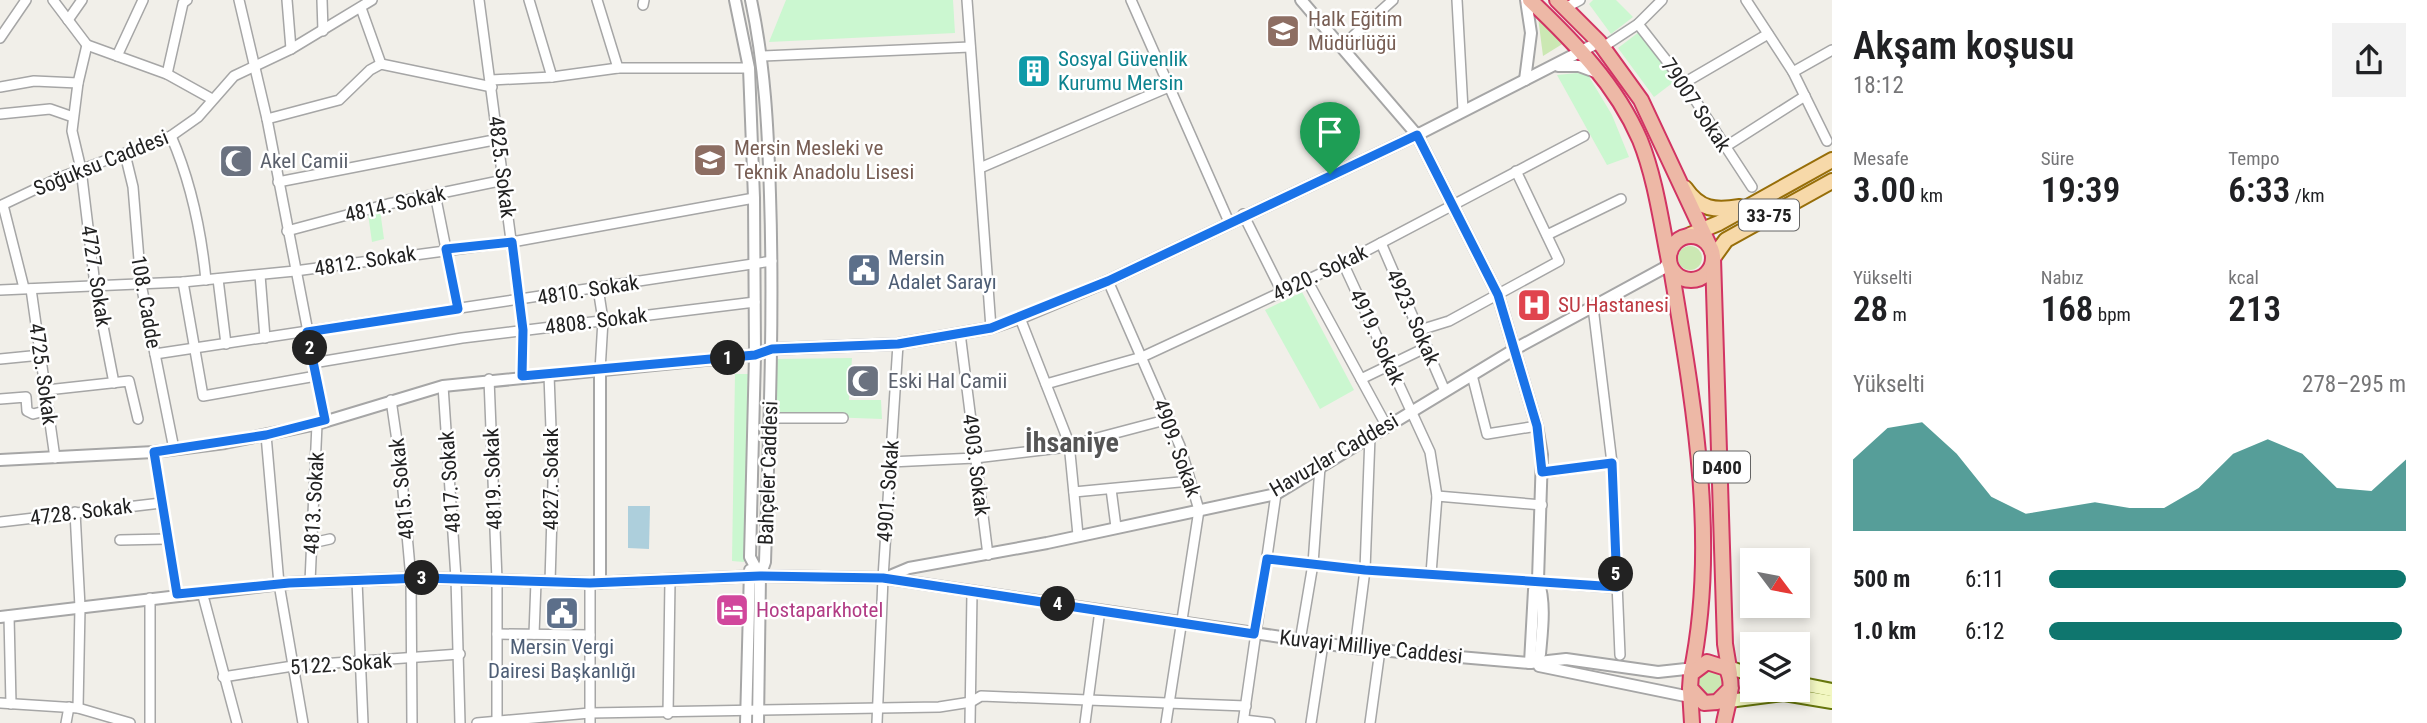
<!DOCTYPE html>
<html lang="tr">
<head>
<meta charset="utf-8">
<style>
	:root { --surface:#fff; --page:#f2f2f2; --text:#202124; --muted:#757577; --accent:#0f766e }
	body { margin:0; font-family:"Roboto Condensed",sans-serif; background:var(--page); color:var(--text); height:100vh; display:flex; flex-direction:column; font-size:26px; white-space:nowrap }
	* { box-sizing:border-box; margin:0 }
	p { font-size:23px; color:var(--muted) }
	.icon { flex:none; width:38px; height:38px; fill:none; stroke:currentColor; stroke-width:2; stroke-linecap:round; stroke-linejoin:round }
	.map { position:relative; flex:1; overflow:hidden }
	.details { display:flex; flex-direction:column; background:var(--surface); width:595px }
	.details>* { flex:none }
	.needle { width:46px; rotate:122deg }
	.tools { position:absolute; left:1740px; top:548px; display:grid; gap:14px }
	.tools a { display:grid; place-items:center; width:70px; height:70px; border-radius:0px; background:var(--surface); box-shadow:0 4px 10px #0003; font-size:35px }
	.pin { position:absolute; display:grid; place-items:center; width:60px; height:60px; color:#fff; margin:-72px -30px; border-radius:50% 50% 50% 0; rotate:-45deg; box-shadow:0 0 7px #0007 }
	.pin .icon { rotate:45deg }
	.km { position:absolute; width:35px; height:35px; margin:-18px; border-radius:50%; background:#222; color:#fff; font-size:19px; line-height:35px; text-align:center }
	.round { display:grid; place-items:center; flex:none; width:74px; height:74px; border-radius:0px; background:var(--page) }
	.headline { display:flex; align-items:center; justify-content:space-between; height:119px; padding:0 21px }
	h1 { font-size:38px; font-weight:600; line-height:52px }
	.metrics { display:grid; grid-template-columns:repeat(3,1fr); gap:10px; height:119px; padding:7px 21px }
	.metrics div { display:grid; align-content:center }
	.metrics b { font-size:35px; font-weight:600 }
	.metrics small { font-size:19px; font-weight:400 }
	.metrics p { font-size:19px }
	.chart { height:196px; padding:14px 21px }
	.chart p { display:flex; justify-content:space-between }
	.chart svg { width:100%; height:126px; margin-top:7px; fill:var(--accent); opacity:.7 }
	ul { padding:0 21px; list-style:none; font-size:23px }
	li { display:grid; grid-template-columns:112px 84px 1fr; align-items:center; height:52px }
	li i { height:18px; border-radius:9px; background:var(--accent) }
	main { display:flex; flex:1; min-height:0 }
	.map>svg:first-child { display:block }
	.grass { fill:#cbe8b3 }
	.park { fill:#cbf7d0 }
	.water { fill:#adcfdc }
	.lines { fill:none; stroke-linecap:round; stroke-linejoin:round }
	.minor-casing { stroke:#a6a6a6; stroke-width:12 }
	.tertiary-casing { stroke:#a6a6a6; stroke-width:14 }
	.secondary-casing { stroke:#66760c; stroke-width:16 }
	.primary-casing { stroke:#976e09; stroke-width:18 }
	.trunk-casing { stroke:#d23463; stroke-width:18 }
	.minor { stroke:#fff; stroke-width:9 }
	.tertiary { stroke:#fff; stroke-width:10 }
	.secondary { stroke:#f2f7c2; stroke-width:12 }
	.primary { stroke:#f7d9a9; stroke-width:14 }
	.trunk { stroke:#edb8a6; stroke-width:14 }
	.route-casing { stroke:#fff; stroke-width:14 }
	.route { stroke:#1a73e8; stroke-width:9 }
	.labels { text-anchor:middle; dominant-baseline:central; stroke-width:5; stroke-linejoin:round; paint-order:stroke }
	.shield { fill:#fff; stroke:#646464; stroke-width:2 }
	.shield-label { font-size:19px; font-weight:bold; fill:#222 }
	.education-label { font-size:21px; fill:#785e54; stroke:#fff; text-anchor:start }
	.culture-label { font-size:21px; fill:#0d838f; stroke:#fff; text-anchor:start }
	.street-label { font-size:21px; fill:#222; stroke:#fff }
	.worship-label { font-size:21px; fill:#5b616d; stroke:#fff; text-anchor:start }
	.service-label { font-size:21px; fill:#4e5e75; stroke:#fff; text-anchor:start }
	.health-label { font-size:21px; fill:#be3a42; stroke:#fff; text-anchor:start }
	.hotel-label { font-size:21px; fill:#b23c85; stroke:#fff; text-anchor:start }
	.district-label { font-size:28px; font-weight:bold; fill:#555; stroke:#fff }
</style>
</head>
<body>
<main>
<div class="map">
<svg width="1832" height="723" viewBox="0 0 1832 723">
	<rect width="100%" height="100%" fill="#f1efe9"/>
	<g class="grass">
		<polygon points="1538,17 1564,43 1543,56"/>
		<circle cx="1690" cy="258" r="12"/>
		<circle cx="1710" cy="683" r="13"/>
	</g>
	<g class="park">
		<polygon points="786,0 953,0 955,33 769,42"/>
		<polygon points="1593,0 1616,0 1633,17 1611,34 1589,4"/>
		<polygon points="1639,32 1675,81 1654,97 1618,48"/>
		<polygon points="1577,73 1588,75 1612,115 1629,157 1607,165 1557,75"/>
		<polygon points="380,210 384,239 372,242 368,214"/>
		<polygon points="1302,292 1354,390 1320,409 1265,310"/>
		<polygon points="852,358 849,400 881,400 882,419 773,415 776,359"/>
		<polygon points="735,374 748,374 744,562 732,561"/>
	</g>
	<polygon class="water" points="628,506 650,506 649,549 628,548"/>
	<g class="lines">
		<g class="minor-casing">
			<g id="minor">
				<polyline points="53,0 87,45"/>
				<polyline points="239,0 267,119 325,420"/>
				<polyline points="287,0 291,49"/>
				<polyline points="322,0 323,31"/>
				<polyline points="479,0 523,330 522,376"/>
				<polyline points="529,0 552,77"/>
				<polyline points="597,0 618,68"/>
				<polyline points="967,0 991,328"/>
				<polyline points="1131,0 1229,222"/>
				<polyline points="1457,0 1463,110"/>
				<polyline points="1746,0 1793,72 1827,141"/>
				<polyline points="643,5 644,0"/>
				<polyline points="361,8 381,64"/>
				<polyline points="1565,8 1580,0"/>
				<polyline points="68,20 82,0"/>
				<polyline points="1638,24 1684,83 1752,187"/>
				<polyline points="0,38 26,0"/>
				<polyline points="87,45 78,83 72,131 81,169 95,285 114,383"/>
				<polyline points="87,45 167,74 212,99"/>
				<polyline points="1342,46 1393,0"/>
				<polyline points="1603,47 1638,24 1662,0"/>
				<polyline points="117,56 143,0"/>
				<polyline points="763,56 970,47"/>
				<polyline points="1793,72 1832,50"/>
				<polyline points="167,74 183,3 187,0"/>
				<polyline points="491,80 552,77 618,68 749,68"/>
				<polyline points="1684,83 1768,34"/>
				<polyline points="0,87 34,81 78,83"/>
				<polyline points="0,114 50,109 73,117"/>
				<polyline points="267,119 339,100 370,70 381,64 492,87"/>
				<path d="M171,136C191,182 201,230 206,280"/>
				<polyline points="1725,147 1805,96"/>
				<polyline points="125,154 133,187 141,284 174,449"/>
				<polyline points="980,168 1171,86"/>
				<polyline points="278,182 499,139"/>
				<polyline points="435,194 458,309"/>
				<polyline points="3,205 24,288"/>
				<polyline points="0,206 61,177 171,136 198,117 234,76 291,49 372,0"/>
				<polyline points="1243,214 1282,292"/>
				<polyline points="287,231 388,204 504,180"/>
				<polyline points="1547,235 1621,199"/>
				<polyline points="1381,243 1445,391"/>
				<polyline points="1343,263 1430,452 1437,496 1431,574"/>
				<polyline points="260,275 265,338"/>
				<polyline points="218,279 226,344"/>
				<polyline points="1307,280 1386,425"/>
				<polyline points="1108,281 1180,446 1199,510 1166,723"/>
				<polyline points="183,282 203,396 316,376"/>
				<polyline points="598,288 603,320 600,371"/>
				<polyline points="31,289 55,458"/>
				<polyline points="0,290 183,282 295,271 512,242 754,198"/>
				<polyline points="1593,307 1612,463 1620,655"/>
				<polyline points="1020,318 1069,443 1078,535"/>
				<polyline points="1420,330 1449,321 1559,261 1516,171"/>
				<polyline points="960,333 988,555"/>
				<polyline points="155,354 772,261"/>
				<polyline points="0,359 41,355"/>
				<polyline points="313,363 462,338 755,302"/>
				<polyline points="549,375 553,482 550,582"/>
				<polyline points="1472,375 1487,434 1537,426"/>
				<polyline points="489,379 497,580 497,723"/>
				<polyline points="1361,379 1427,347"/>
				<polyline points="1046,384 1142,357 1239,312 1343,263 1584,136"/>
				<polyline points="443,386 456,578 460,723"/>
				<polyline points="47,390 129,381 138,419"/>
				<polyline points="0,399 26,397 27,411 33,414 49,410"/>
				<polyline points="391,400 401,468 411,579 412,723"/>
				<polyline points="770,418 843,418"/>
				<polyline points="266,435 279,584 303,723"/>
				<polyline points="154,452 177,594"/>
				<polyline points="890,462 975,458 1059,448 1169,419"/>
				<polyline points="1542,473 1612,463"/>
				<polyline points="1111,489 1116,527"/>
				<polyline points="1074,492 1190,481"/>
				<polyline points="1437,496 1542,505"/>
				<polyline points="75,512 80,607 78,708"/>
				<polyline points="0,522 161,503"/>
				<polyline points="120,540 167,539"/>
				<polyline points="312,543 330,539"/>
				<polyline points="1267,559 1365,570 1617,588"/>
				<polyline points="357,581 363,723"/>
				<polyline points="310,582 317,424"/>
				<polyline points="590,583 590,723"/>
				<polyline points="202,592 237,723"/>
				<polyline points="9,616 11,704"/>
				<polyline points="497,634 590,635"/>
				<polyline points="534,634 536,582"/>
				<polyline points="1300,641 1313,564 1320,467"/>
				<polyline points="1355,648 1365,570 1370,436"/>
				<polyline points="223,677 293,666 460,654"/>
				<polyline points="0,703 78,708 130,723"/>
				<polyline points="668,714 670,581"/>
				<polyline points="1244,720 1270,723"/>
				<polyline points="66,723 69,707"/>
				<polyline points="150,723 150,598"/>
				<polyline points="477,723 590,713 939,707 971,702 981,696 1246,706"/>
				<polyline points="877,723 883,578 898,344"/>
				<polyline points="970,723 972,593"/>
				<polyline points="1085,723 1100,610"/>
				<polyline points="1243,723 1276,494"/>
				<polyline points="1311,723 1323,644"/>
				<polyline points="1370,723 1380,650"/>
			</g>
		</g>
		<g class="tertiary-casing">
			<g id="tertiary">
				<polyline points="735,0 749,68 754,198 755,355 750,557 760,576"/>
				<path d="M751,0C765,66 768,128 770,195C774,317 769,440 765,562L760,576L758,723"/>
				<path d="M1301,0L1417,135L1498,295L1537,426L1542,455L1538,580C1546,603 1542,631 1540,654L1530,663"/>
				<polyline points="1558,66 1579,66 1598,73"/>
				<polyline points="1525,80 1531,33 1526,0"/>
				<polyline points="600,371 600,583"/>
				<polyline points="0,460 154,452 225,443 317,424 443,386 755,355 771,349 898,344 991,328 1020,318 1108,281 1417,135 1599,42"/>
				<polyline points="885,578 909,568 1047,543 1276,494 1515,349 1664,268 1669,261"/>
				<polyline points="0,617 289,583 422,578 590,583 760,576 883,578 1355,648 1530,663 1566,659 1658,672 1695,668"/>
				<polyline points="1530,663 1534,590 1538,580"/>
				<polyline points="1539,666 1695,698"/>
				<polyline points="746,723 750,570"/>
			</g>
		</g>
		<g class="secondary-casing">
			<g id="secondary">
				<polyline points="1722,665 1752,675"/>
				<polyline points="1797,683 1832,690"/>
				<polyline points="1721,702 1784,694 1832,702"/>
			</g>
		</g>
		<g class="primary-casing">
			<g id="primary">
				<path d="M1685,188C1700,210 1715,211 1740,207"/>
				<polyline points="1690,235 1719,223 1832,160"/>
				<polyline points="1713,258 1726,240 1832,181"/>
			</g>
		</g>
		<g class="trunk-casing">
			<g id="trunk">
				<path d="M1530,0C1573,41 1616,84 1640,140C1655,177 1661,221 1669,261"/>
				<polyline points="1557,0 1599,42 1641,100 1709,245"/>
				<circle cx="1691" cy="258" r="22"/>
				<polyline points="1713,258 1725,644 1730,674"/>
				<path d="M1671,268C1693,401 1719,541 1691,674"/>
				<polyline points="1690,690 1692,723"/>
				<path d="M1724,723C1727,706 1736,684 1726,668L1707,662L1691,674L1690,688L1704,703L1717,702L1731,688"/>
			</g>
		</g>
		<use href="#minor" class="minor"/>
		<use href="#tertiary" class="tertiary"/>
		<use href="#secondary" class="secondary"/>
		<use href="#primary" class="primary"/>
		<use href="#trunk" class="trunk"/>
	</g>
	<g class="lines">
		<g class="route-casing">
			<polygon id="route" points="1417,135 1498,295 1537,426 1542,472 1612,463 1617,587 1365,570 1267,559 1254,634 883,578 760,576 590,583 422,578 289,583 177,594 154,452 266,435 325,420 307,332 458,309 446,249 512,242 523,330 522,376 755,355 772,349 898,344 991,328 1108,281"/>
		</g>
		<use href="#route" class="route"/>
	</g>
	<defs>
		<g id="school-square" transform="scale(1.75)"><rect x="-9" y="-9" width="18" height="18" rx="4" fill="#8d6e63" stroke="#fff"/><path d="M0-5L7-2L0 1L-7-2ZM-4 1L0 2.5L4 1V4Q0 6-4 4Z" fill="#fff"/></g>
		<g id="building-square" transform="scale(1.75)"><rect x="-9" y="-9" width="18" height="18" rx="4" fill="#0f9aa8" stroke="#fff"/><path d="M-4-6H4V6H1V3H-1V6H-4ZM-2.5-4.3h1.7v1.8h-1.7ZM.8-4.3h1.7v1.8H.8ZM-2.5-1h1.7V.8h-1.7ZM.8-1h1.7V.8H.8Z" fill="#fff"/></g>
		<g id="mosque-square" transform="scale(1.75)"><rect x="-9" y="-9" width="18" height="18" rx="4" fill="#6b7280" stroke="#fff"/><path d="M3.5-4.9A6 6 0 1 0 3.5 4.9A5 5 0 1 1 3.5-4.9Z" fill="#fff"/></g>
		<g id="civic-square" transform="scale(1.75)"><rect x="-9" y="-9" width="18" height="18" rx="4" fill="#5c6f8a" stroke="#fff"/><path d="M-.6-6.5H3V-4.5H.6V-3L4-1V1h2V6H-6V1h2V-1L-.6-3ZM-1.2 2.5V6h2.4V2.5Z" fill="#fff"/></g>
		<g id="hospital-square" transform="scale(1.75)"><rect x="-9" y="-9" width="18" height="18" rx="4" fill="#e0444e" stroke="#fff"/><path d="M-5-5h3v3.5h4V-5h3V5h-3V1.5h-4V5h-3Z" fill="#fff"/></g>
		<g id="hotel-square" transform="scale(1.75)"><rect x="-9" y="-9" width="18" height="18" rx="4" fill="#d1479c" stroke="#fff"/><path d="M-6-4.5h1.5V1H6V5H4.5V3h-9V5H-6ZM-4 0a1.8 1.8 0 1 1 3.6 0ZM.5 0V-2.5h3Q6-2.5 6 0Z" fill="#fff"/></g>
	</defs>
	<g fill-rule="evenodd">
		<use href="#school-square" x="1283" y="31"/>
		<use href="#building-square" x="1034" y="71"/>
		<use href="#school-square" x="710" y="160"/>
		<use href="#mosque-square" x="236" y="161"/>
		<use href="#civic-square" x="864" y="270"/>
		<use href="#hospital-square" x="1534" y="305"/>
		<use href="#mosque-square" x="863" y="381"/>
		<use href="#hotel-square" x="732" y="610"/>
		<use href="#civic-square" x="562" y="613"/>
	</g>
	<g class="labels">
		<g class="shield">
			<rect x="1739" y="199.5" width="60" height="31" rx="5"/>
			<rect x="1694" y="451.5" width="56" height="31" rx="5"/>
		</g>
		<g class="shield-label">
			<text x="1769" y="215">33-75</text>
			<text x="1722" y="467">D400</text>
		</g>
		<g class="education-label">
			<text x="1308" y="19">Halk Eğitim<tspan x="1308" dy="24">Müdürlüğü</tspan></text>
			<text x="734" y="148">Mersin Mesleki ve<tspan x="734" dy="24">Teknik Anadolu Lisesi</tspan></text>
		</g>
		<g class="culture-label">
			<text x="1058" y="59">Sosyal Güvenlik<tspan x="1058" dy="24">Kurumu Mersin</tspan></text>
		</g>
		<g class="street-label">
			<text transform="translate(1696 105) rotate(56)">79007 Sokak</text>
			<text transform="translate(101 163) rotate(-22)">Soğuksu Caddesi</text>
			<text transform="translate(502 167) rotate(83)">4825. Sokak</text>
			<text transform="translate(395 204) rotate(-13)">4814. Sokak</text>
			<text transform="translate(365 261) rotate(-9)">4812. Sokak</text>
			<text transform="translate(1320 273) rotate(-26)">4920. Sokak</text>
			<text transform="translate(96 276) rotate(81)">4727. Sokak</text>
			<text transform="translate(588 290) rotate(-9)">4810. Sokak</text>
			<text transform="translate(146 302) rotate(80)">108. Cadde</text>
			<text transform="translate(1413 317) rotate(66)">4923. Sokak</text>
			<text transform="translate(596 321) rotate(-7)">4808. Sokak</text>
			<text transform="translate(1377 337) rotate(65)">4919. Sokak</text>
			<text transform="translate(43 374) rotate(82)">4725. Sokak</text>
			<text transform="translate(1177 448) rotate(70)">4909. Sokak</text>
			<text transform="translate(1334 455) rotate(-30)">Havuzlar Caddesi</text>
			<text transform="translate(976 465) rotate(83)">4903. Sokak</text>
			<text transform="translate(768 473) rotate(-88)">Bahçeler Caddesi</text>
			<text transform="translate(493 479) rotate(-92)">4819. Sokak</text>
			<text transform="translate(551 479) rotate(-90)">4827. Sokak</text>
			<text transform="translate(450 482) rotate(-94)">4817. Sokak</text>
			<text transform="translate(402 489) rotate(-96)">4815. Sokak</text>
			<text transform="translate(888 491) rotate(-86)">4901. Sokak</text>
			<text transform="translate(314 503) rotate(-87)">4813. Sokak</text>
			<text transform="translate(81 512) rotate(-7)">4728. Sokak</text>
			<text transform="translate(1371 647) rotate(6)">Kuvayi Milliye Caddesi</text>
			<text transform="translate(341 664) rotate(-4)">5122. Sokak</text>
		</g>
		<g class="worship-label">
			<text x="260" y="161">Akel Camii</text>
			<text x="888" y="381">Eski Hal Camii</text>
		</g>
		<g class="service-label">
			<text x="888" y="258">Mersin<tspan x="888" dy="24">Adalet Sarayı</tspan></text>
			<text x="562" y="647" text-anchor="middle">Mersin Vergi<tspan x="562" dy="24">Dairesi Başkanlığı</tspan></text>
		</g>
		<g class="health-label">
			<text x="1558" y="305">SU Hastanesi</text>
		</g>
		<g class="hotel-label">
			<text x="756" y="610">Hostaparkhotel</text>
		</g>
		<g class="district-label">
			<text x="1072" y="442">İhsaniye</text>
		</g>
	</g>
</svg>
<div class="tools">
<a><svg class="needle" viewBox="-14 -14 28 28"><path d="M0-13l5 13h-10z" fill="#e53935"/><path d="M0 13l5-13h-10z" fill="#757577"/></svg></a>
<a><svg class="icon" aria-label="layers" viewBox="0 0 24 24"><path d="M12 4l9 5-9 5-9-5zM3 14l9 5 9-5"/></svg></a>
</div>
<div class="pin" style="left:1330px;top:174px;background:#1e9e55"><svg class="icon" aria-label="arrive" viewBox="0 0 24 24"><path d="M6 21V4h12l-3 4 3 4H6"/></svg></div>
<b class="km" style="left:728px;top:358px">1</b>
<b class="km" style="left:310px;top:348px">2</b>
<b class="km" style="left:422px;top:578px">3</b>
<b class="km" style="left:1058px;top:604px">4</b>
<b class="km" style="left:1616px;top:574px">5</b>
</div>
<section class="details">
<div class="headline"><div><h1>Akşam koşusu</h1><p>18:12</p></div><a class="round"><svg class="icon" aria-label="share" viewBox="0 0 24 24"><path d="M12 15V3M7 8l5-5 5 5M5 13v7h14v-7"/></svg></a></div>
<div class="metrics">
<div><p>Mesafe</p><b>3.00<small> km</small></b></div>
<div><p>Süre</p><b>19:39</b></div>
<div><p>Tempo</p><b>6:33<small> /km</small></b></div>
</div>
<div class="metrics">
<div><p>Yükselti</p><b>28<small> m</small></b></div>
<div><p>Nabız</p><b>168<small> bpm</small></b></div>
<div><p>kcal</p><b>213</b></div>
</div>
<div class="chart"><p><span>Yükselti</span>278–295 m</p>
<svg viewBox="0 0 160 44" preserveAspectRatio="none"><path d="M0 44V19L10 8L20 6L30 17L40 32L50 38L60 36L70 34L80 36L90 36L100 29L110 17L120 12L130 17L140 29L150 30L160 19V44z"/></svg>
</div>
<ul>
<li><b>500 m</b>6:11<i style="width:100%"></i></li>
<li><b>1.0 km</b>6:12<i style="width:99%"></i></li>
</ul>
</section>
</main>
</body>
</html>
